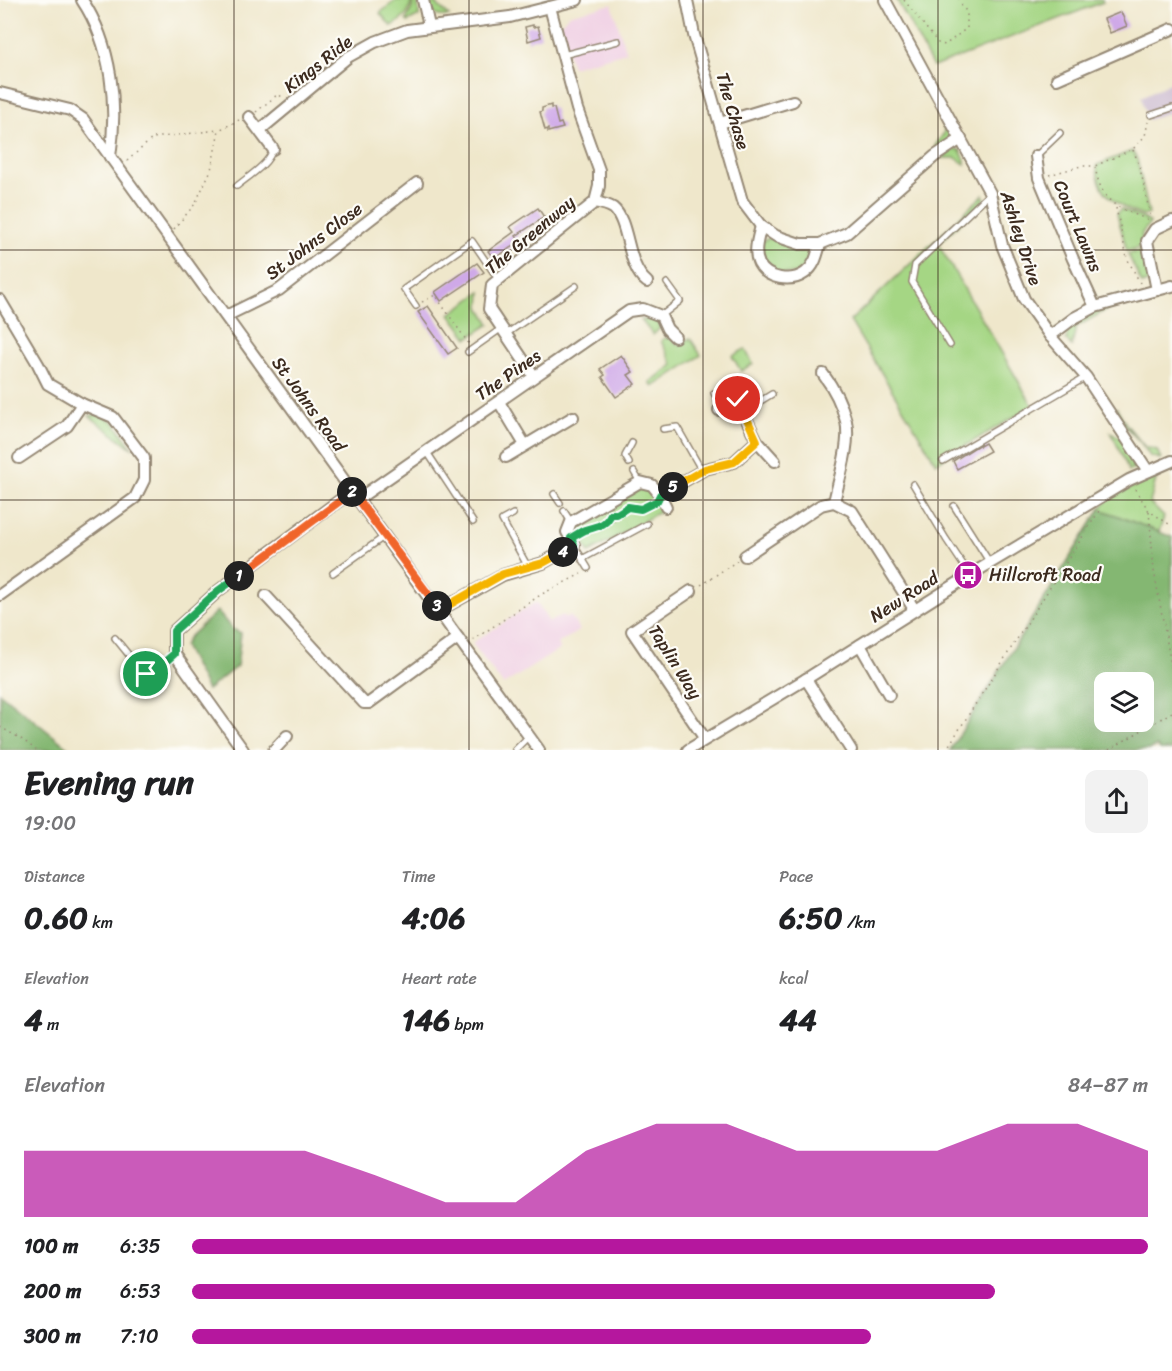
<!DOCTYPE html>
<html lang="en">
<head>
<meta charset="utf-8">
<style>
	:root { --surface:#fff; --page:#f2f2f2; --text:#202124; --muted:#757577; --accent:#b5179e }
	body { margin:0; font-family:Sriracha,sans-serif; background:var(--page); color:var(--text); height:100vh; display:flex; flex-direction:column; font-size:22px; white-space:nowrap }
	* { box-sizing:border-box; margin:0 }
	p { font-size:20px; color:var(--muted) }
	.icon { flex:none; width:33px; height:33px; fill:none; stroke:currentColor; stroke-width:2; stroke-linecap:round; stroke-linejoin:round }
	.map { position:relative; height:750px; overflow:hidden }
	.details { display:flex; flex-direction:column; background:var(--surface); flex:1 }
	.details>* { flex:none }
	.controls { position:absolute; left:1094px; top:672px; display:grid; gap:12px }
	.controls a { display:grid; place-items:center; width:60px; height:60px; border-radius:12px; background:var(--surface); box-shadow:0 6px 24px #0002; font-size:30px }
	.pin { position:absolute; display:grid; place-items:center; width:51px; height:51px; color:#fff; margin:-26px; border:3px solid #fff; border-radius:50%; box-shadow:0 2px 6px #0007 }
	.km { position:absolute; width:30px; height:30px; margin:-15px; border-radius:50%; background:#222; color:#fff; font-size:16px; line-height:30px; text-align:center }
	.round { display:grid; place-items:center; flex:none; width:63px; height:63px; border-radius:12px; background:var(--page) }
	.summary { display:flex; align-items:center; justify-content:space-between; height:102px; padding:0 24px }
	h1 { font-size:33px; font-weight:700; line-height:45px }
	.metrics { display:grid; grid-template-columns:repeat(3,1fr); gap:9px; height:102px; padding:6px 24px }
	.metrics div { display:grid; align-content:center }
	.metrics b { font-size:30px; font-weight:700 }
	.metrics small { font-size:16px; font-weight:400 }
	.metrics p { font-size:16px }
	.chart { height:168px; padding:12px 24px }
	.chart p { display:flex; justify-content:space-between }
	.chart svg { width:100%; height:108px; margin-top:6px; fill:var(--accent); opacity:.7 }
	ul { padding:0 24px; list-style:none; font-size:20px }
	li { display:grid; grid-template-columns:96px 72px 1fr; align-items:center; height:45px }
	li i { height:15px; border-radius:8px; background:var(--accent) }
	.map>svg:first-child { display:block }
	.built { fill:#f0d0e4 }
	.industrial { fill:#cebed1 }
	.green { fill:#a5d684; stroke:#708051; stroke-width:1.5 }
	.forest { fill:#84b772; stroke:#607048; stroke-width:1.5; fill-rule:evenodd }
	.building { fill:#cfa9e8 }
	.lines { fill:none; stroke-linecap:round; stroke-linejoin:round }
	.lane-casing { stroke:#958874; stroke-width:8 }
	.street-casing { stroke:#958874; stroke-width:14 }
	.path { stroke:#958874; stroke-width:1.5; stroke-dasharray:1.5 4.5; stroke-linecap:butt }
	.lane { stroke:#fff; stroke-width:5 }
	.street { stroke:#fff; stroke-width:10 }
	.split-1-casing { stroke:#fff; stroke-width:12 }
	.split-2-casing { stroke:#fff; stroke-width:12 }
	.split-3-casing { stroke:#fff; stroke-width:12 }
	.split-4-casing { stroke:#fff; stroke-width:12 }
	.split-5-casing { stroke:#fff; stroke-width:12 }
	.split-6-casing { stroke:#fff; stroke-width:12 }
	.split-1 { stroke:#22a559; stroke-width:8 }
	.split-2 { stroke:#f0652b; stroke-width:8 }
	.split-3 { stroke:#f0652b; stroke-width:8 }
	.split-4 { stroke:#f5b400; stroke-width:8 }
	.split-5 { stroke:#22a559; stroke-width:8 }
	.split-6 { stroke:#f5b400; stroke-width:8 }
	.grid { fill:none; stroke:#3b2a1e; stroke-width:1.5; stroke-opacity:0.55 }
	.labels { text-anchor:middle; dominant-baseline:central; stroke-width:4.5; stroke-linejoin:round; paint-order:stroke }
	.street-label { font-size:18px; fill:#3b2a1e; stroke:#fdfcf7 }
	.poi-label { font-size:18px; fill:#3b2a1e; stroke:#fdfcf7; text-anchor:start }
</style>
</head>
<body>
<div class="map">
<svg width="1172" height="750" viewBox="0 0 1172 750">
	<rect width="100%" height="100%" fill="#fdfcf7"/>
	<filter id="ink" filterUnits="userSpaceOnUse"><feTurbulence type="fractalNoise" baseFrequency=".0167" numOctaves="2"/><feDisplacementMap in="SourceGraphic" scale="12" xChannelSelector="R" yChannelSelector="G"/><feConvolveMatrix kernelMatrix="1 2 1 2 8 2 1 2 1" color-interpolation-filters="sRGB"/></filter>
	<filter id="wash" filterUnits="userSpaceOnUse"><feTurbulence type="fractalNoise" baseFrequency=".008" numOctaves="4" result="noise"/><feDisplacementMap in="SourceGraphic" scale="24" xChannelSelector="R" yChannelSelector="G"/><feGaussianBlur stdDeviation="1.35" result="paint"/><feColorMatrix in="noise" values="0 0 0 0 0 0 0 0 0 0 0 0 0 0 0 0 0 1.4 0 .05"/><feComposite in="paint" operator="in"/></filter>
	<g filter="url(#wash)">
		<rect width="100%" height="100%" fill="#efe7cb"/>
		<g class="built">
			<polygon points="612,4 626,52 572,67 560,25 568,15"/>
			<polygon points="536,602 549,622 563,615 565,618 570,616 580,630 557,644 560,649 503,685 472,643"/>
		</g>
		<polygon class="industrial" points="1172,82 1172,112 1148,120 1141,97"/>
		<g class="green">
			<path d="M396,0H412C409,14 403,20 391,26L380,13Z"/>
			<polygon points="413,0 418,0 419,16 408,22 406,20 412,8"/>
			<path d="M428,0H432L449,16C439,17 435,16 428,9Z"/>
			<polygon points="897,0 1102,0 1103,2 933,67"/>
			<polygon points="944,120 951,133 949,140 937,149 935,146 944,133"/>
			<polygon points="955,149 960,150 965,160 965,164 956,158 941,158"/>
			<path d="M1132,151L1137,159L1149,214L1143,216C1118,206 1097,195 1097,165Z"/>
			<polygon points="983,195 985,199 938,244 1033,406 936,463 850,321"/>
			<polygon points="1121,209 1146,220 1150,223 1142,233 1141,247 1127,251 1117,214"/>
			<path d="M770,238L807,247L811,250L813,259L796,274L776,273C765,264 760,256 762,241Z"/>
			<polygon points="1143,250 1149,281 1142,284 1128,254"/>
			<polygon points="481,292 480,307 490,324 468,338 450,314"/>
			<path d="M1109,306L1110,308L1076,327L1072,346L1066,340C1069,319 1092,314 1109,306Z"/>
			<polygon points="658,319 660,328 653,335 641,320"/>
			<polygon points="665,338 670,338 679,345 690,338 701,355 653,387 650,382 673,365 661,341"/>
			<polygon points="745,349 753,364 741,371 732,356"/>
			<polygon points="1117,408 1126,424 1145,447 1157,450 1161,459 1150,456 1141,443 1125,426 1115,410"/>
			<polygon points="99,414 113,421 133,449 89,416"/>
			<polygon points="1111,432 1121,438 1132,452 1131,464 1134,455 1142,464 1140,469 1135,470 1132,465 1132,470 1129,471"/>
			<polygon points="1157,475 1150,503 1164,517 1159,532 1100,509 1109,498"/>
			<polygon points="641,488 652,490 663,508 661,511 589,553 575,530 575,526"/>
		</g>
		<g class="forest">
			<path d="M1100,509L1172,537V750H1160L1157,746L1148,750H950ZM1143,682V722H1104V682Z"/>
			<polygon points="217,611 232,629 241,633 237,666 207,690 184,646 188,638"/>
			<polygon points="0,693 71,750 0,750"/>
		</g>
		<g id="blocks">
			<g class="building">
				<polygon points="1121,12 1127,26 1110,33 1104,19"/>
				<polygon points="533,25 533,27 538,26 541,37 528,41 525,27"/>
				<polygon points="551,105 551,108 554,108 558,124 561,123 563,128 548,132 548,129 545,130 540,112 542,111 542,108"/>
				<polygon points="538,208 544,217 516,236 520,241 494,259 488,251 514,232 510,227"/>
				<polygon points="477,263 484,272 441,301 435,292"/>
				<polygon points="428,306 457,348 448,354 418,312"/>
				<polygon points="621,355 633,372 628,375 635,384 616,397 602,377 605,375 600,369"/>
				<polygon points="985,443 990,451 957,469 953,461 980,444 980,446"/>
			</g>
		</g>
	</g>
	<g filter="url(#ink)">
		<use href="#blocks" fill-opacity="0" stroke="#958874" stroke-width="1.5"/>
		<g class="lines">
			<g class="lane-casing">
				<g id="lane">
					<polyline points="563,55 618,41"/>
					<polyline points="1151,115 1172,108"/>
					<polyline points="1036,156 1060,133"/>
					<path d="M237,186C249,176 269,164 273,149"/>
					<polyline points="416,306 404,289 472,241 498,279"/>
					<polyline points="661,316 680,301 667,283"/>
					<polyline points="506,334 576,286"/>
					<polyline points="950,345 912,282 915,265 989,194"/>
					<polyline points="468,352 502,328"/>
					<polyline points="714,393 722,408"/>
					<polyline points="744,411 772,394"/>
					<polyline points="663,429 677,427 702,471"/>
					<polyline points="427,452 473,522"/>
					<polyline points="943,461 1086,377"/>
					<polyline points="629,463 625,456 632,443"/>
					<polyline points="634,472 640,482"/>
					<polyline points="913,484 946,539 970,575"/>
					<polyline points="554,494 560,503"/>
					<polyline points="954,506 990,563"/>
					<polyline points="564,511 571,522"/>
					<polyline points="513,514 502,520 528,567"/>
					<polyline points="574,545 588,568"/>
					<polyline points="582,559 647,524"/>
					<polyline points="333,573 385,536"/>
					<polyline points="115,638 141,670 146,674 156,670 174,653"/>
					<polyline points="515,750 529,736"/>
				</g>
			</g>
			<g class="street-casing">
				<g id="street">
					<path d="M82,0C112,45 118,105 110,157"/>
					<polyline points="423,0 429,26"/>
					<polyline points="687,0 694,35 742,201 761,226 776,236 800,244 820,244 847,233 935,156 961,139"/>
					<polyline points="885,0 990,193 1002,245 1024,299 1050,336 1086,377 1148,471"/>
					<polyline points="1057,79 1172,29"/>
					<polyline points="0,93 70,110 83,119 539,750"/>
					<polyline points="249,117 273,149"/>
					<polyline points="720,123 793,101"/>
					<polyline points="260,130 348,57 375,42 407,30 510,17 577,0"/>
					<polyline points="1036,156 1039,178 1073,259 1095,307"/>
					<path d="M595,202C600,203 608,205 613,208C630,222 626,266 647,282"/>
					<path d="M761,226C758,238 753,252 759,264C767,279 791,283 805,273C815,266 817,255 820,244"/>
					<polyline points="1157,290 1147,241 1155,229 1172,221"/>
					<polyline points="0,300 38,364 48,384 82,404 113,417 144,458 144,480 135,498 0,595"/>
					<polyline points="226,316 279,290 417,183"/>
					<polyline points="1050,336 1074,318 1095,307 1172,286"/>
					<path d="M823,374C833,387 842,405 846,421C851,443 839,479 834,502"/>
					<polyline points="534,376 489,309 492,285 595,202 599,186 599,170 577,109 550,7"/>
					<polyline points="499,402 525,445"/>
					<polyline points="719,410 738,399"/>
					<polyline points="757,441 775,461"/>
					<polyline points="506,457 573,417"/>
					<polyline points="19,458 67,426 82,404"/>
					<polyline points="660,495 666,507"/>
					<polyline points="358,499 629,311 643,309 661,316 667,329 675,337"/>
					<polyline points="745,556 821,505 834,502 852,511 914,609"/>
					<polyline points="691,591 632,631 705,739"/>
					<polyline points="266,596 364,703 369,703 458,638"/>
					<polyline points="440,610 503,575 543,563 574,545 567,532 571,522 640,482 652,485 660,495 705,469 734,462 757,441 733,391"/>
					<polyline points="860,645 889,695"/>
					<polyline points="806,679 851,750"/>
					<polyline points="243,750 174,653 174,631 218,591 352,491"/>
					<polyline points="274,750 287,736"/>
					<polyline points="688,750 806,679 980,569 1129,480 1172,461"/>
				</g>
			</g>
			<g class="path">
				<polyline points="904,0 938,43 945,45 967,28 967,13 959,0"/>
				<polyline points="256,112 277,95 284,97"/>
				<path d="M1133,150C1143,172 1145,195 1151,218"/>
				<polyline points="127,161 153,138 218,130"/>
				<path d="M1095,167C1102,204 1116,207 1149,220"/>
				<polyline points="1049,175 1081,166 1095,166 1133,149 1145,136 1148,122"/>
				<polyline points="1116,208 1127,258 1140,283"/>
				<polyline points="174,229 195,204 211,170 219,130 239,120"/>
				<polyline points="422,302 435,295 469,344"/>
				<polyline points="1135,489 1149,511 1172,526"/>
				<polyline points="1149,511 1154,571 1172,670"/>
				<path d="M618,514C630,506 639,510 652,503"/>
				<path d="M579,533C585,530 609,521 616,521L617,514H611L608,521"/>
				<polyline points="701,585 737,561"/>
				<polyline points="473,640 542,594 581,574"/>
				<polyline points="0,727 23,740 36,750"/>
				<polyline points="946,750 1099,511"/>
				<polyline points="1109,750 1172,712"/>
			</g>
			<use href="#lane" class="lane"/>
			<use href="#street" class="street"/>
		</g>
	</g>
	<g class="lines" filter="url(#ink)">
		<g class="split-1-casing">
			<polyline id="split-1" points="146,674 156,670 174,654 174,631 218,591 239,576"/>
		</g>
		<g class="split-2-casing">
			<polyline id="split-2" points="239,576 352,492"/>
		</g>
		<g class="split-3-casing">
			<polyline id="split-3" points="352,492 437,606"/>
		</g>
		<g class="split-4-casing">
			<polyline id="split-4" points="437,606 440,610 503,574 543,563 563,552"/>
		</g>
		<g class="split-5-casing">
			<path id="split-5" d="M563,552L574,545L571,538C575,536 580,532 585,530C596,526 605,527 611,514H617L628,507L641,509L657,501L660,495L673,487"/>
		</g>
		<g class="split-6-casing">
			<polyline id="split-6" points="673,487 705,469 734,462 757,441 738,399"/>
		</g>
		<use href="#split-1" class="split-1"/>
		<use href="#split-2" class="split-2"/>
		<use href="#split-3" class="split-3"/>
		<use href="#split-4" class="split-4"/>
		<use href="#split-5" class="split-5"/>
		<use href="#split-6" class="split-6"/>
	</g>
	<path class="grid" d="M234,0V750M469,0V750M703,0V750M938,0V750M0,250H1172M0,500H1172"/>
	<defs>
		<g id="bus-disc" transform="scale(1.5)"><circle r="9.5" fill="#b5179e" stroke="#fdfcf7"/><path d="M-5-6H5V4H4V6H2V4H-2V6H-4V4H-5ZM-3.5-4V0h7V-4ZM-3.5 1.2v1.5H-2V1.2ZM2 1.2v1.5H3.5V1.2Z" fill="#fff"/></g>
	</defs>
	<g fill-rule="evenodd">
		<use href="#bus-disc" x="968" y="575"/>
	</g>
	<g class="labels">
		<g class="street-label">
			<text transform="translate(318 64) rotate(-38)">Kings Ride</text>
			<text transform="translate(733 111) rotate(74)">The Chase</text>
			<text transform="translate(1078 226) rotate(67)">Court Lawns</text>
			<text transform="translate(530 235) rotate(-40)">The Greenway</text>
			<text transform="translate(1021 238) rotate(72)">Ashley Drive</text>
			<text transform="translate(314 241) rotate(-37)">St Johns Close</text>
			<text transform="translate(508 375) rotate(-35)">The Pines</text>
			<text transform="translate(309 404) rotate(54)">St Johns Road</text>
			<text transform="translate(904 597) rotate(-33)">New Road</text>
			<text transform="translate(675 662) rotate(58)">Taplin Way</text>
		</g>
		<g class="poi-label">
			<text x="989" y="575">Hillcroft Road</text>
		</g>
	</g>
</svg>
<div class="controls">
<a><svg class="icon" aria-label="layers" viewBox="0 0 24 24"><path d="M12 4l9 5-9 5-9-5zM3 14l9 5 9-5"/></svg></a>
</div>
<div class="pin" style="left:146px;top:674px;background:#1e9e55"><svg class="icon" aria-label="arrive" viewBox="0 0 24 24"><path d="M6 21V4h12l-3 4 3 4H6"/></svg></div>
<div class="pin" style="left:738px;top:399px;background:#d93025"><svg class="icon" aria-label="check" viewBox="0 0 24 24"><path d="M5 12l5 5 9-10"/></svg></div>
<b class="km" style="left:239px;top:576px">1</b>
<b class="km" style="left:352px;top:492px">2</b>
<b class="km" style="left:437px;top:606px">3</b>
<b class="km" style="left:563px;top:552px">4</b>
<b class="km" style="left:673px;top:487px">5</b>
</div>
<section class="details">
<div class="summary"><div><h1>Evening run</h1><p>19:00</p></div><a class="round"><svg class="icon" aria-label="share" viewBox="0 0 24 24"><path d="M12 15V3M7 8l5-5 5 5M5 13v7h14v-7"/></svg></a></div>
<div class="metrics">
<div><p>Distance</p><b>0.60<small> km</small></b></div>
<div><p>Time</p><b>4:06</b></div>
<div><p>Pace</p><b>6:50<small> /km</small></b></div>
</div>
<div class="metrics">
<div><p>Elevation</p><b>4<small> m</small></b></div>
<div><p>Heart rate</p><b>146<small> bpm</small></b></div>
<div><p>kcal</p><b>44</b></div>
</div>
<div class="chart"><p><span>Elevation</span>84–87 m</p>
<svg viewBox="0 0 160 44" preserveAspectRatio="none"><path d="M0 44V17L10 17L20 17L30 17L40 17L50 27L60 38L70 38L80 17L90 6L100 6L110 17L120 17L130 17L140 6L150 6L160 17V44z"/></svg>
</div>
<ul>
<li><b>100 m</b>6:35<i style="width:100%"></i></li>
<li><b>200 m</b>6:53<i style="width:84%"></i></li>
<li><b>300 m</b>7:10<i style="width:71%"></i></li>
</ul>
</section>
</body>
</html>
